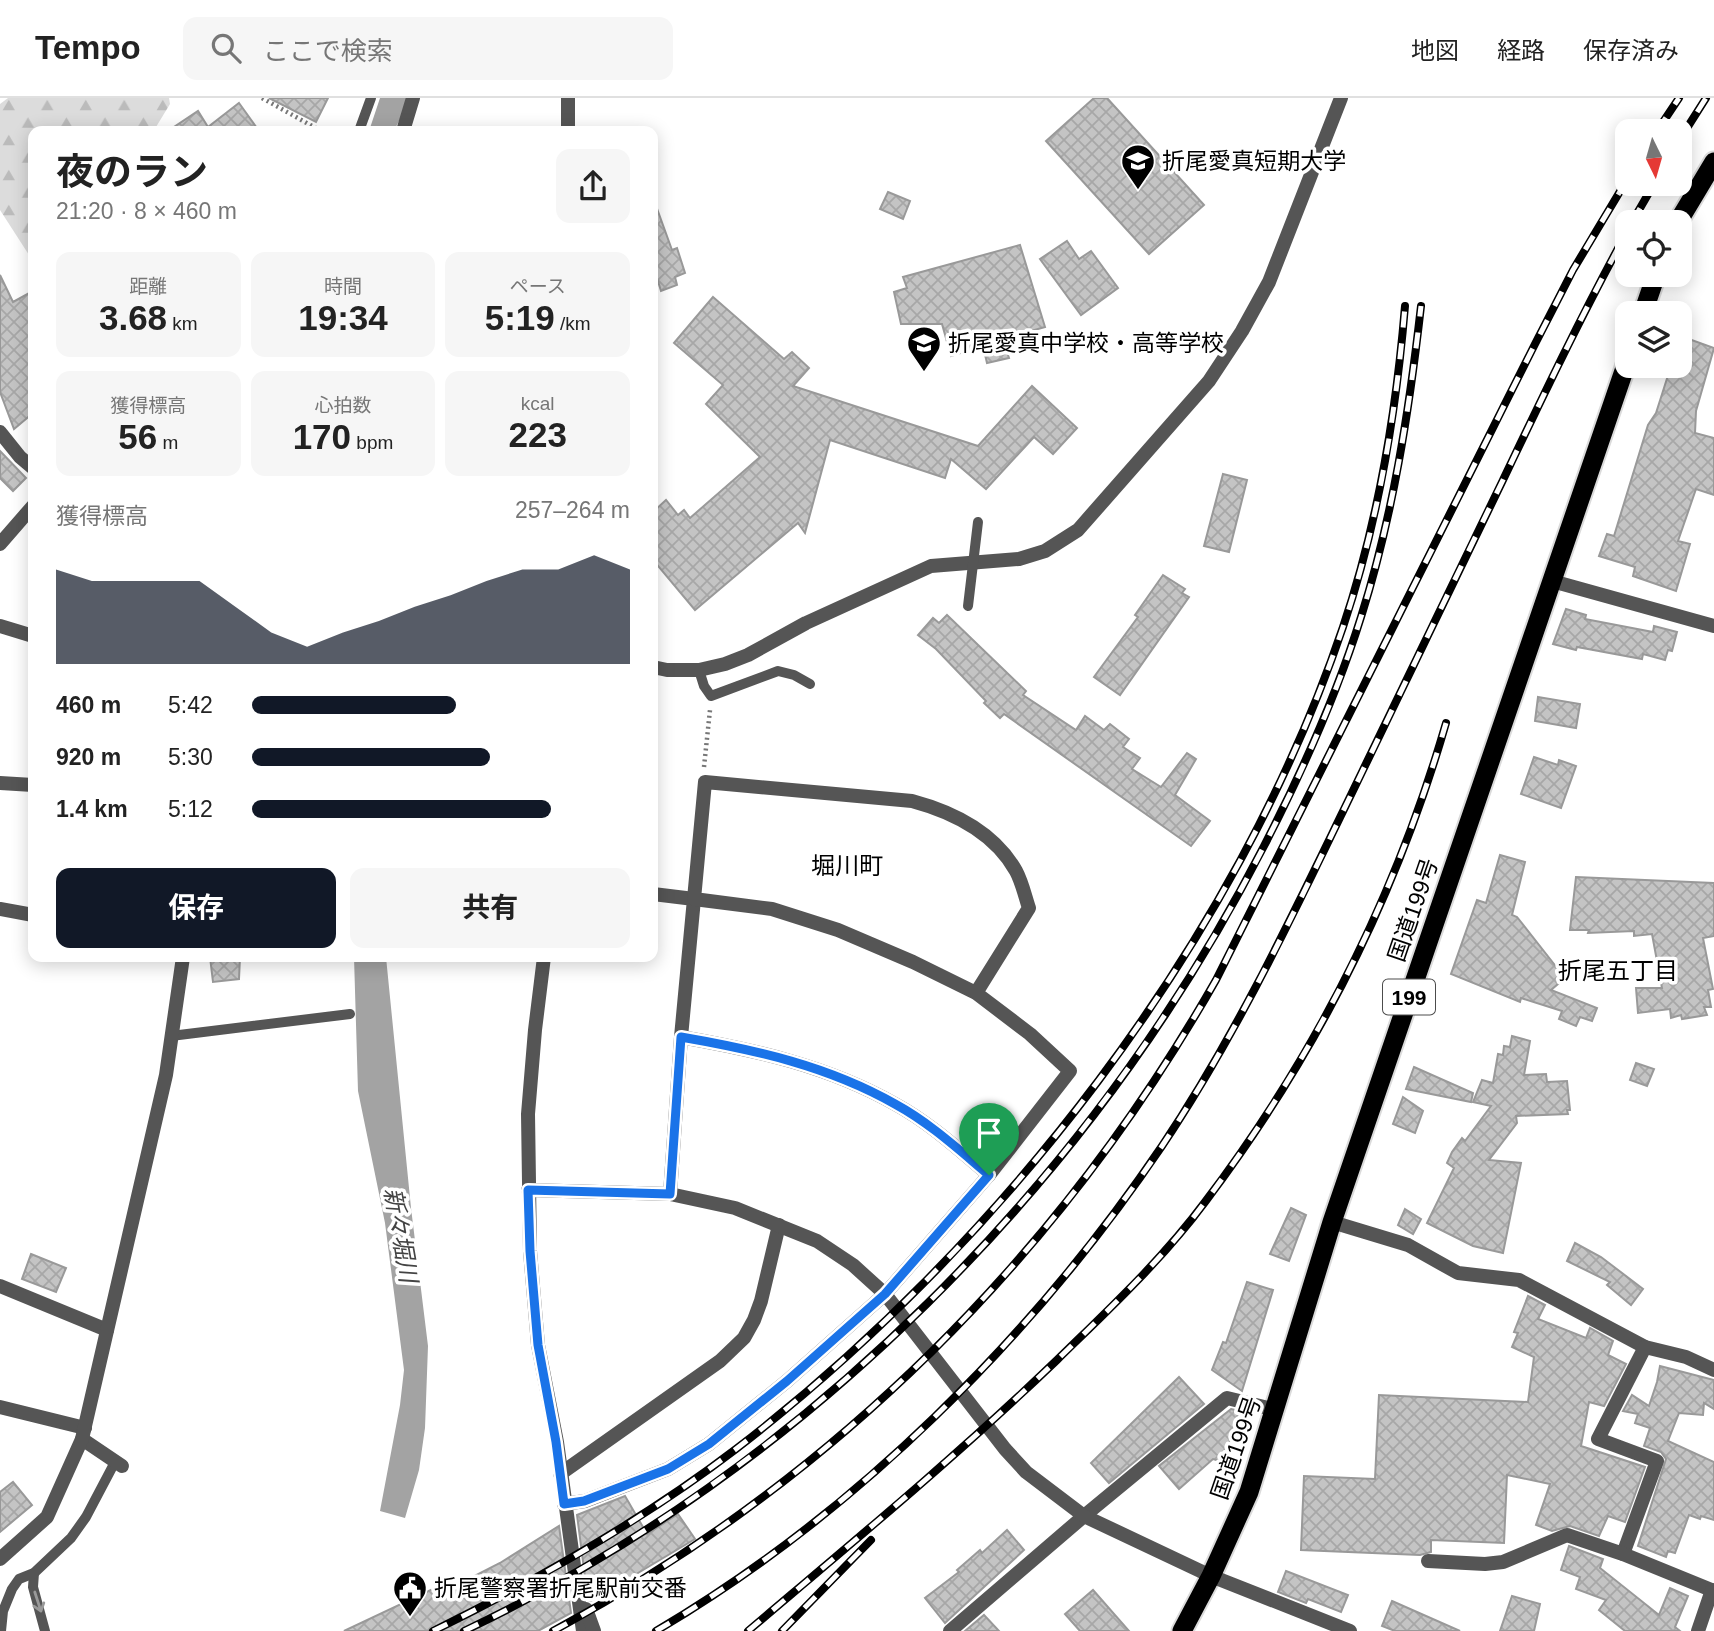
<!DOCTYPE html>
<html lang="ja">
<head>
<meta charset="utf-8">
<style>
	:root { --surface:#fff; --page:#f6f6f6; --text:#222; --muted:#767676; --line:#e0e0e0; --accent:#111827 }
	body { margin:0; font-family:Helvetica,"Noto Sans JP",sans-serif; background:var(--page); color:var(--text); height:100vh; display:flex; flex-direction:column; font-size:26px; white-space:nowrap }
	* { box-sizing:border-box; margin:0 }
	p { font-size:23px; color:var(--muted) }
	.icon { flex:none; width:38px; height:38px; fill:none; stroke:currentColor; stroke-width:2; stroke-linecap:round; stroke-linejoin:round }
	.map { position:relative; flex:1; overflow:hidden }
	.panel { position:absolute; left:28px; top:28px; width:630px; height:836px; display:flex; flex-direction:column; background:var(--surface); border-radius:14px; box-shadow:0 4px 18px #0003 }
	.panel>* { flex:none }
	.needle { width:46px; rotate:175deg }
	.tools { position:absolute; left:1615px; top:21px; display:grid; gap:14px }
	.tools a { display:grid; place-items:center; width:77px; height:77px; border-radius:14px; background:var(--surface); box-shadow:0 4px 18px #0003; font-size:35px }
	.pin { position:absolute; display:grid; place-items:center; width:60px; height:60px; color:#fff; margin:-72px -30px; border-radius:50% 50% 50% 0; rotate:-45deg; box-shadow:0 0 7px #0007 }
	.pin .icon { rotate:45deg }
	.round { display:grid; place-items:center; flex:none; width:74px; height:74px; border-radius:14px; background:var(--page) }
	.head { display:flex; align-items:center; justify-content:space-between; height:119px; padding:0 28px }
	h1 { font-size:38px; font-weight:700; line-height:52px }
	.metrics { display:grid; grid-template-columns:repeat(3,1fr); gap:10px; height:119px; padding:7px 28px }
	.metrics div { display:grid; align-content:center; border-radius:14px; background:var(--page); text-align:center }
	.metrics b { font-size:35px; font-weight:700 }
	.metrics small { font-size:19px; font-weight:400 }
	.metrics p { font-size:19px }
	.chart { height:196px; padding:14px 28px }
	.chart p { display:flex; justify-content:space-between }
	.chart svg { width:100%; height:126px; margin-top:7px; fill:var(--accent); opacity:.7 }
	.action { display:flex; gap:14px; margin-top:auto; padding:14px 28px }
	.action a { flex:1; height:80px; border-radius:14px; background:var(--accent); color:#fff; font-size:28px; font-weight:700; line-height:80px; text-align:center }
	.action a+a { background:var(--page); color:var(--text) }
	ul { padding:0 28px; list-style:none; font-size:23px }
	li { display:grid; grid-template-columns:112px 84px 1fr; align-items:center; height:52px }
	li i { height:18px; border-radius:9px; background:var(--accent) }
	header { display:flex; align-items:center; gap:42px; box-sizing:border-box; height:98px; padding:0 35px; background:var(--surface); border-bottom:2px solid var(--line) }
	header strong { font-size:33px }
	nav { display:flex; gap:38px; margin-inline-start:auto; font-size:24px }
	.search { width:490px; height:63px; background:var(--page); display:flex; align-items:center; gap:18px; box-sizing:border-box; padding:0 24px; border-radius:14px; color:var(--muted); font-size:26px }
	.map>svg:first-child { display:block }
	.forest { fill:url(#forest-firs) }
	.water { fill:#a3a3a3 }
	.building { fill:url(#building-cross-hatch); stroke:#999; stroke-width:2 }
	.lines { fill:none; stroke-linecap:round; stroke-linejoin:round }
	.trunk-casing { stroke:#dbdbdb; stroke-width:23 }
	.path { stroke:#777; stroke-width:4.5; stroke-dasharray:2 3.5; stroke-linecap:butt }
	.service { stroke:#555; stroke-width:10 }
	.minor { stroke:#555; stroke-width:14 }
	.tertiary { stroke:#555; stroke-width:14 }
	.trunk { stroke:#000; stroke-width:19 }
	.rail-casing { stroke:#000; stroke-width:8 }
	.rail { stroke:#fff; stroke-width:5; stroke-dasharray:16; stroke-linecap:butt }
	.service-bridge { stroke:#555; stroke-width:10 }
	.oneway { stroke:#999 }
	.route-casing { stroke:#fff; stroke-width:14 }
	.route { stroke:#1a73e8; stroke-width:9 }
	.labels { text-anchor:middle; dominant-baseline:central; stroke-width:7; stroke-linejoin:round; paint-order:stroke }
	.shield { fill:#fff; stroke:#4c4c4c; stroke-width:2 }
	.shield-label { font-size:21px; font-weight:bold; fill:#000 }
	.poi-label { font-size:23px; fill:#000; stroke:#fff; text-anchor:start }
	.street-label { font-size:23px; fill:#000; stroke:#fff }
	.neighbourhood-label { font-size:24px; fill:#000; stroke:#fff }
	.water-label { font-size:24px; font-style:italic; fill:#444; stroke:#fff }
</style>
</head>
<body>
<header>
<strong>Tempo</strong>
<div class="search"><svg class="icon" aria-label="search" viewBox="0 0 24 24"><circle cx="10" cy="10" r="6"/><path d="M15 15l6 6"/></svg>ここで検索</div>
<nav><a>地図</a><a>経路</a><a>保存済み</a></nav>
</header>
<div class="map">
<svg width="1714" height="1533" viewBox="0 0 1714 1533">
	<defs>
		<pattern id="forest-firs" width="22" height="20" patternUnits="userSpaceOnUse" patternTransform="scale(1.75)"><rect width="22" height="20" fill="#dcdcdc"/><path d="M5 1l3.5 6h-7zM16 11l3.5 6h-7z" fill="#bbb"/></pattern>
		<pattern id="building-cross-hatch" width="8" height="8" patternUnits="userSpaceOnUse" patternTransform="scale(1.75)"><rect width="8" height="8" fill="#c4c4c4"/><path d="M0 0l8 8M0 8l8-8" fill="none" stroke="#a7a7a7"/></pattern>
	</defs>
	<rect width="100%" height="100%" fill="#fff"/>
	<polygon class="forest" points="8,0 169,0 170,6 156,29 156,33 33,33 33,159 29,157 0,112 0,6"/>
	<g class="water">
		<polygon points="380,0 407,0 406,9 394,33 369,33"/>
		<polygon points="354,859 386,859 411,1110 428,1248 425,1330 419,1372 405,1420 380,1413 400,1307 404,1272 385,1125 358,993"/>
	</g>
	<g class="building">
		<polygon points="269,0 328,0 316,24"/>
		<polygon points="1094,0 1107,0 1204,107 1149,156 1046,43"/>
		<polygon points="239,5 259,33 168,33 198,13 208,29"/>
		<polygon points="888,94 910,103 903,121 880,111"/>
		<polygon points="655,105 672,152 677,150 685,175 675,179 677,187 661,193 653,167 653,106"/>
		<polygon points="1067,143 1079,161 1091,153 1118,190 1081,217 1040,161"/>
		<polygon points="1020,147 1045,229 1003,241 1009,260 987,265 983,248 951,258 942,226 901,226 894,194 907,190 903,179"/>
		<polygon points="0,177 13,204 33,193 33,315 14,331 0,294"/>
		<polygon points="713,199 784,261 792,254 809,270 793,288 978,348 1032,288 1077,330 1053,356 1034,339 986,391 951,361 945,380 830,342 805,435 798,425 695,512 653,462 653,414 666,402 678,417 684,412 690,420 760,359 706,306 723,287 674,245"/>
		<polygon points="1686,240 1714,250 1696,313 1695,335 1714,340 1714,397 1696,391 1678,443 1690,446 1676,493 1633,478 1635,469 1599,458 1607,436 1614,438 1648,327 1656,315 1671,268 1680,268 1680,259"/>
		<polygon points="0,353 26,380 13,393 0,380"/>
		<polygon points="1223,376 1247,382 1229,454 1204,448"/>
		<polygon points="1163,477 1185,491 1182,495 1189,499 1120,597 1094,579 1138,519 1135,517"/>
		<polygon points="1566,511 1586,517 1585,521 1653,534 1654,528 1677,534 1672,553 1668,552 1665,562 1643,556 1642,561 1577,549 1576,552 1553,546"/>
		<polygon points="947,517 1026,593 1023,597 1076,632 1085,618 1104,632 1110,626 1129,641 1123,649 1140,660 1132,671 1161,689 1187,655 1196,661 1175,697 1210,723 1191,748 1004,616 1000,620 984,605 986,603 936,551 918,537 933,520 939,525"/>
		<polygon points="1538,599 1580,606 1576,630 1535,623"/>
		<polygon points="1534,659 1558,667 1559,662 1576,668 1561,710 1521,696"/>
		<polygon points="1500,757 1525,764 1512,817 1517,819 1565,880 1551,892 1597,910 1592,923 1580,919 1576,928 1559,921 1562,913 1521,900 1520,904 1451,876 1477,802 1486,805"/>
		<polygon points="1576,779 1714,785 1714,838 1703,840 1713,891 1708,892 1711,909 1704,909 1707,917 1682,921 1681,917 1671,920 1670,911 1638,915 1636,890 1662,890 1652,836 1634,838 1634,833 1588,835 1589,832 1570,832"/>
		<polygon points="210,859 240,859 239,881 213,884"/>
		<polygon points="1512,938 1530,943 1524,977 1546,976 1547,984 1567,983 1570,1012 1567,1012 1568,1016 1516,1018 1517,1025 1489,1062 1521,1065 1503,1155 1473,1148 1427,1125 1454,1070 1447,1065 1452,1054 1462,1040 1465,1043 1491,1008 1473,1004 1482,982 1493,985 1498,956 1503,957 1504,948 1510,949"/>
		<polygon points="1636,965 1654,971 1647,988 1630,982"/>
		<polygon points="1414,969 1473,995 1471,1004 1406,991"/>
		<polygon points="1403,999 1423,1013 1415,1035 1393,1026"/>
		<polygon points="1291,1110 1306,1117 1289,1163 1270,1156"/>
		<polygon points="1405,1111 1421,1121 1413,1136 1398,1127"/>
		<polygon points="1575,1145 1601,1159 1643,1191 1631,1207 1607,1187 1610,1184 1567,1163"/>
		<polygon points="31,1156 66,1170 56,1194 22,1181"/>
		<polygon points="1247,1184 1273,1192 1242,1293 1212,1272 1223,1244 1226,1245"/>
		<polygon points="1528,1198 1545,1207 1538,1221 1586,1240 1590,1230 1613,1243 1608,1257 1626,1266 1604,1308 1589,1304 1581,1348 1645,1369 1625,1424 1608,1418 1599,1438 1570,1428 1552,1433 1536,1427 1550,1386 1507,1377 1504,1445 1431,1442 1431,1454 1420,1457 1301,1452 1304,1378 1375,1381 1379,1297 1528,1304 1534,1259 1512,1249 1518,1235 1514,1234"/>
		<polygon points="1660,1268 1714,1282 1714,1311 1704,1305 1703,1317 1679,1315 1668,1343 1714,1364 1714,1422 1701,1418 1700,1421 1689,1417 1675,1455 1668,1453 1666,1459 1638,1448 1666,1361 1661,1354 1644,1348 1650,1330 1635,1325 1638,1316 1623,1313 1632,1297 1649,1308 1657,1284"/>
		<polygon points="1179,1279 1204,1306 1109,1385 1091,1365"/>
		<polygon points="1231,1311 1239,1313 1223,1364 1213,1361 1179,1391 1159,1368"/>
		<polygon points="13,1384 32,1407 0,1434 0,1394"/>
		<polygon points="625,1398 647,1436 678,1416 695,1441 591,1503 588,1502 577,1417"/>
		<polygon points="559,1428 571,1515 538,1533 344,1533 456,1480 459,1486 500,1465"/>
		<polygon points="1007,1432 1024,1452 945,1525 925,1500 959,1474 957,1472 980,1452 982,1455"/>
		<polygon points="1569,1448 1603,1461 1600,1470 1659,1517 1670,1490 1688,1498 1675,1529 1680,1533 1625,1533 1599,1512 1606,1502 1576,1491 1580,1479 1561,1472"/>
		<polygon points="1286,1473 1348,1497 1341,1514 1308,1501 1306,1505 1278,1494"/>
		<polygon points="1093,1492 1129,1533 1080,1533 1065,1516"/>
		<polygon points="1512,1498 1540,1506 1534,1533 1500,1533"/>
		<polygon points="1392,1503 1460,1533 1395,1533 1382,1528"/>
		<polygon points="984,1517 999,1533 965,1533"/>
	</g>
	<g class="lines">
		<g class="trunk-casing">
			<g id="trunk">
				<polyline points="1678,124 1714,64"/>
				<polyline points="1643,215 1656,177"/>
				<polyline points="1182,1533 1211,1478 1249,1394 1332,1124 1628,261"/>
			</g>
		</g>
		<g class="path">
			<polyline points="262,0 321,33"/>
			<polyline points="704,669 710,612"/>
		</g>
		<g class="service">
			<polyline points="359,33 371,0"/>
			<polyline points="699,572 704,588 711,598 778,573 794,577 810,586"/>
			<polyline points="171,938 350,916"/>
			<polyline points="34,1475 33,1489 45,1533"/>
			<polyline points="1,1533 3,1513 12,1491 19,1481 34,1475 71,1440 86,1419 115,1364"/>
		</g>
		<g class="minor">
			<polyline points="403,33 413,0"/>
			<polyline points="0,334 20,359 33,370"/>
			<polyline points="0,446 33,408"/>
			<polyline points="0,528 33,538"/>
			<polyline points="0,685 33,687"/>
			<polyline points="653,796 694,801 681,939 670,1096"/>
			<polyline points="0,811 33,817"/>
			<path d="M681,939C755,952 828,968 895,1006C930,1025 959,1052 989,1077"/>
			<polyline points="1332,1124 1408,1147 1458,1175 1519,1182 1645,1249 1686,1259 1714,1272"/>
			<polyline points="0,1188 107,1232"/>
			<polyline points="0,1309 85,1330"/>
			<polyline points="82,1341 122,1368"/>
			<polyline points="560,1376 720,1263 744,1240 754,1222 761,1203 779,1127"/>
			<path d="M564,1406L585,1403L668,1371L709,1346L787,1283L885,1196L989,1077L1070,973L1030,936L976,895L913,864L838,832L772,811L694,801L705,684L912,703C953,714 994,734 1016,773C1022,784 1025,798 1029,810L976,895"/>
			<polyline points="1623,1456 1657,1363 1598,1341 1645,1249"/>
			<polyline points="0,1461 47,1419 82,1341 166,977 183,859"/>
			<polyline points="1428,1463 1485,1466 1503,1464 1567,1437 1623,1456 1714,1493"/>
			<polyline points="1211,1478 1350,1533"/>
			<polyline points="950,1533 1084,1418 1227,1300 1276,1312"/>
			<polyline points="1698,1533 1712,1492"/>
		</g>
		<g class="tertiary">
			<polyline points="568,33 568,0"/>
			<polyline points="1552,483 1714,528"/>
			<polyline points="653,569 667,572 699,572 725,566 748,557 806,525 931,468 1019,461 1045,453 1078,432 1209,283 1242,233 1269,184 1341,0"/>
			<polyline points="544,859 535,932 528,1016 530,1153 538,1247 557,1344 583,1533"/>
			<polyline points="528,1092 670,1096 735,1110 817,1143 853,1167 885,1196 1005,1351 1026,1374 1084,1418 1211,1478"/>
			<polyline points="586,1511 594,1533"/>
		</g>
		<use href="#trunk" class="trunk"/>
		<g class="rail-casing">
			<g id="rail">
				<polyline points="1657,33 1679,0"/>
				<polyline points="1680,41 1706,0"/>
				<polyline points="1632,124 1654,86"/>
				<path d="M433,1533C539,1481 642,1423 736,1351C1000,1148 1236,846 1343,529C1378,425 1396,317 1405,208"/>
				<path d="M464,1533C805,1371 1092,1083 1264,748C1302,674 1336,599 1361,519C1393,418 1409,314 1421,208"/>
				<path d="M553,1533C834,1382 1059,1158 1216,882L1535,246L1573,172L1628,80"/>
				<path d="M656,1533C856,1415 1032,1240 1162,1048C1235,939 1291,821 1348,703C1400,596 1451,489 1503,382C1543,298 1583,214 1628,132"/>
				<path d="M748,1533C853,1444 958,1357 1057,1262C1108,1212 1162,1162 1205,1104C1314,960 1396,798 1446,625"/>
				<polyline points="782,1533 871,1442"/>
			</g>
		</g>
		<use href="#rail" class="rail"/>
		<polyline class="service-bridge" points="968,508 978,424"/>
	</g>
	<defs><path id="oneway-shaft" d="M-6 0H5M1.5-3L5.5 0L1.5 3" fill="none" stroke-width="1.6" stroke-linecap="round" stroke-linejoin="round" transform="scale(1.75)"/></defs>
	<use class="oneway" href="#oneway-shaft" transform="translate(38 1504) rotate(72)"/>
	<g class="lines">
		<g class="route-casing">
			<path id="route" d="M681,939C756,952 828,968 895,1006C930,1025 959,1052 989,1077L885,1196L787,1283L709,1346L668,1371L584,1403L564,1406L556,1344L538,1247L530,1153L528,1092L670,1096Z"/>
		</g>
		<use href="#route" class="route"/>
	</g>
	<defs>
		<g id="university-pin" transform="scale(1.75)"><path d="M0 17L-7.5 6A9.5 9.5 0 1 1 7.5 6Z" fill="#000" stroke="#fff"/><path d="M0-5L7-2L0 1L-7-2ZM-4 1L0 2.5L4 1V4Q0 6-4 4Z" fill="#fff"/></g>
		<g id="school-pin" transform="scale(1.75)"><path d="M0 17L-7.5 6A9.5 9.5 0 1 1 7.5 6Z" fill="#000" stroke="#fff"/><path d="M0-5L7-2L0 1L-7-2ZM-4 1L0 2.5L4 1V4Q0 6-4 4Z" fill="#fff"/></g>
		<g id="civic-pin" transform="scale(1.75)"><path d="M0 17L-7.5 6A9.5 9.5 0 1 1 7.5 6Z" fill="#000" stroke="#fff"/><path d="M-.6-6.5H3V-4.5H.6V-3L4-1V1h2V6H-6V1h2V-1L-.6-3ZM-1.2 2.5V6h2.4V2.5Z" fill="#fff"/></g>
	</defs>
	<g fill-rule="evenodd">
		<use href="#university-pin" x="1138" y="63"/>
		<use href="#school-pin" x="924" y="245"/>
		<use href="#civic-pin" x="410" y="1490"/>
	</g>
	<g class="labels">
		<rect class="shield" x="1383" y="881.5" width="52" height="35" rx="5"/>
		<g class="shield-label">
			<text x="1409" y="899">199</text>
		</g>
		<g class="poi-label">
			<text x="1162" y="63">折尾愛真短期大学</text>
			<text x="948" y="245">折尾愛真中学校・高等学校</text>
			<text x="434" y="1490">折尾警察署折尾駅前交番</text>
		</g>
		<g class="street-label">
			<text transform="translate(1413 812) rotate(-71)">国道199号</text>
			<text transform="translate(1236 1350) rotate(-71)">国道199号</text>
		</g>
		<g class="neighbourhood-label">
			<text x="847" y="767">堀川町</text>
			<text x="1618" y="872">折尾五丁目</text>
		</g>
		<g class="water-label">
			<text transform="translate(401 1137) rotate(80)">新々堀川</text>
		</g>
	</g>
</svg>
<div class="tools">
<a><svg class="needle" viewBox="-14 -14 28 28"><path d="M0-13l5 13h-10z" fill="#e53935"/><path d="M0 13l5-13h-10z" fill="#767676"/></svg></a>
<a><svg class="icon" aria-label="locate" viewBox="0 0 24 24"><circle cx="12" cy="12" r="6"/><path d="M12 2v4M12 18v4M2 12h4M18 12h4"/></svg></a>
<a><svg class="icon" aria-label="layers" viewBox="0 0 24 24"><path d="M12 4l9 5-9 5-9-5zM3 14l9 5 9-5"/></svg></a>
</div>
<div class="pin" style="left:989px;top:1077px;background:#1e9e55"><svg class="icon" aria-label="arrive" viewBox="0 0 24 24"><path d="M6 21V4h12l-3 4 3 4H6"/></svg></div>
<section class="panel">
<div class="head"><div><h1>夜のラン</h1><p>21:20 · 8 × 460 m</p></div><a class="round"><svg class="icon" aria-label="share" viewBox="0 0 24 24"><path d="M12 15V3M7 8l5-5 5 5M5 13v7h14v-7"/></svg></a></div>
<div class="metrics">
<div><p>距離</p><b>3.68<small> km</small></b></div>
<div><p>時間</p><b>19:34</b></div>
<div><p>ペース</p><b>5:19<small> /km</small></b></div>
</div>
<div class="metrics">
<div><p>獲得標高</p><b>56<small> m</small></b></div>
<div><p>心拍数</p><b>170<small> bpm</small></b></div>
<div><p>kcal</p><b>223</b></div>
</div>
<div class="chart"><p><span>獲得標高</span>257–264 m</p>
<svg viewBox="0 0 160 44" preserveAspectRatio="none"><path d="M0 44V11L10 15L20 15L30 15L40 15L50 24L60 33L70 38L80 33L90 29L100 24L110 20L120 15L130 11L140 11L150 6L160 11V44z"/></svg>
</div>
<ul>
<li><b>460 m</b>5:42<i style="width:54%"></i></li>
<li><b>920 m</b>5:30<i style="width:63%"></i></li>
<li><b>1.4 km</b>5:12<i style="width:79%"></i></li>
</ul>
<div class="action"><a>保存</a><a>共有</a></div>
</section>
</div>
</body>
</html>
